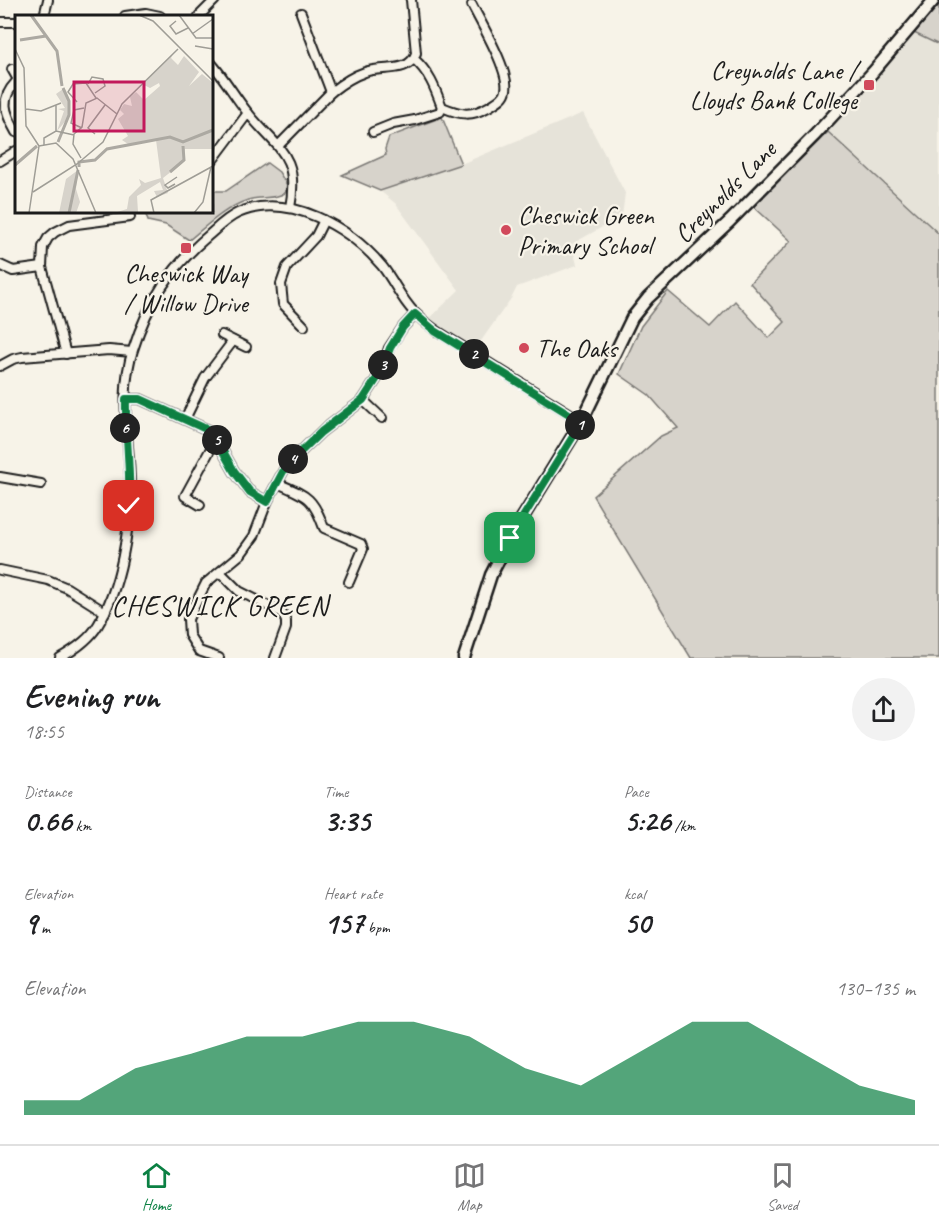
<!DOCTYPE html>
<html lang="en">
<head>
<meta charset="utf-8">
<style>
	:root { --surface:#fff; --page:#f2f2f2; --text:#202124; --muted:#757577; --line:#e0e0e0; --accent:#0b8043 }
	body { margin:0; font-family:Caveat,sans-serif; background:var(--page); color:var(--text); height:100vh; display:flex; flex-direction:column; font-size:22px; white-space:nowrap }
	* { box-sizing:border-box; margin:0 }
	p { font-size:20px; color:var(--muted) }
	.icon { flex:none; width:33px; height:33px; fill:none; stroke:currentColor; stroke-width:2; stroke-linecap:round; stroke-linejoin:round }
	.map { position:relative; height:658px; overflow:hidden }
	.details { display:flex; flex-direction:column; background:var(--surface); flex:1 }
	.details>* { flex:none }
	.pin { position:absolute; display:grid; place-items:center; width:51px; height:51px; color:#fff; margin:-26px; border-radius:12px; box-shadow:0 3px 9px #0006 }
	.km { position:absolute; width:30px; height:30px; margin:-15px; border-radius:50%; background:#222; color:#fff; font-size:16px; line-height:30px; text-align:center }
	.round { display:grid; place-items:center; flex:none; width:63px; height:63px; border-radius:32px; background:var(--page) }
	.head { display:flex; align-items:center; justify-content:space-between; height:102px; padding:0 24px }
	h1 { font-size:33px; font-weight:700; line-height:45px }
	.figures { display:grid; grid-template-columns:repeat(3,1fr); gap:9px; height:102px; padding:6px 24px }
	.figures div { display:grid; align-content:center }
	.figures b { font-size:30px; font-weight:700 }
	.figures small { font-size:16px; font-weight:400 }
	.figures p { font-size:16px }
	.chart { height:168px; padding:12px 24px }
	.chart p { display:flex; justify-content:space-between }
	.chart svg { width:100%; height:108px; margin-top:6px; fill:var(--accent); opacity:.7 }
	.tab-bar { display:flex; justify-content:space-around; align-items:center; height:84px; border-top:2px solid var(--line); background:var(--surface); font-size:16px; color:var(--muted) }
	.tab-bar a { display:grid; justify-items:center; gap:3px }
	.tab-bar .on { color:var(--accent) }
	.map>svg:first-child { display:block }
	.built { fill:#e6e3d9 }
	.green { fill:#d7d3cb; stroke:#7a7874; stroke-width:1.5 }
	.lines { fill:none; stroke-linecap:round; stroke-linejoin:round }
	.street-casing { stroke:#1c1c1c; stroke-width:12 }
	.secondary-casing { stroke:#1c1c1c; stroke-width:15 }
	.street { stroke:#f7f3e8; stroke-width:8 }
	.secondary { stroke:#f7f3e8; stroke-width:10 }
	.route-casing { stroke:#fff; stroke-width:12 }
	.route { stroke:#0b8043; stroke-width:8 }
	.poi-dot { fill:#d1495b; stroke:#f7f3e8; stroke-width:2 }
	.labels { text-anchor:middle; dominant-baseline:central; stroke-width:4.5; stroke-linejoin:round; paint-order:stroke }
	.poi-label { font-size:26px; fill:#1c1c1c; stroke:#f7f3e8; text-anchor:start }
	.street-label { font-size:26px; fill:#1c1c1c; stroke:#f7f3e8 }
	.quarter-label { font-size:28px; letter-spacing:1.5px; fill:#1c1c1c; stroke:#f7f3e8 }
	.inset-river { fill:none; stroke:#aca9a2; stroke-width:3 }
	.inset-road { fill:none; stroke:#9f9d96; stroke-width:1.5 }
	.view { fill:#c2185b; fill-opacity:0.15; stroke:#c2185b; stroke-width:3 }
	.inset-edge { fill:none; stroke:#1c1c1c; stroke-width:3 }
</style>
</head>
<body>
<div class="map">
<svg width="939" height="658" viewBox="0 0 939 658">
	<rect width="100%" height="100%" fill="#f7f3e8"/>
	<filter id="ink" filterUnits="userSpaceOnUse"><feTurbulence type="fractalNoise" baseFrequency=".0167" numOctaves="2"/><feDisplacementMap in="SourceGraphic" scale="12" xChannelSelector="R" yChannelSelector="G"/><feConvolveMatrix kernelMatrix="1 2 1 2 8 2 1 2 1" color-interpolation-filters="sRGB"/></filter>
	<g filter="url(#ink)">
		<g class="built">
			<polygon points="914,33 939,45 939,234 828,132"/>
			<polygon points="583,113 625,193 622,216 572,244 577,265 517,287 512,297 476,348 429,319 459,290 395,203 380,191 461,164"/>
		</g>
		<g class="green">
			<polygon points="939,5 939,45 914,33"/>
			<polygon points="442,117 461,164 380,191 342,175 386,155 385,149 389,137"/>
			<polygon points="828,132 939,234 939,658 691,658 593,496 661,436 678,428 649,395 619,374 641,326 668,291 710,327 735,301 769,338 785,322 750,283 791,241 753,206"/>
			<path d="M267,163L279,172L287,185L285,193C274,200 261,196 248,200C226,207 206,226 189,240L166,225L148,221L145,212H212V191H226Z"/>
		</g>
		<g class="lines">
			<g class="street-casing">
				<g id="street">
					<polyline points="301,13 331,92"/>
					<polyline points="44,16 48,0"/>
					<polyline points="125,16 146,13 160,16"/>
					<polyline points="199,16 215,0"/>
					<polyline points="0,22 16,22"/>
					<path d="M414,59C429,72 435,88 442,107C461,115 471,117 490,106C496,102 505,98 506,90C510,72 481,23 472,5"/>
					<path d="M212,64C225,79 235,97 248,113C277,149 300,154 290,208"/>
					<polyline points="12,69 16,76"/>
					<path d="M16,82C0,99 4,111 16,132"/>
					<polyline points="373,132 393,124 415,120 440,112 442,107"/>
					<path d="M279,145L331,92C341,84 353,76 365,72C381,66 410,74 416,53L411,0"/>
					<polyline points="0,161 16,151"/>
					<polyline points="212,161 248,113"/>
					<polyline points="0,265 13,271 42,267"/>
					<polyline points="304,326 283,304 281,284 287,267 316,236 324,220"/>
					<polyline points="222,335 246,347"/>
					<polyline points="66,354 42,267 43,247 48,238 55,232 69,225 130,217 129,212"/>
					<polyline points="0,366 13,359 22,357 109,350 132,352"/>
					<polyline points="126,399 140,399 206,429 216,439 234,471 250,492 267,502"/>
					<polyline points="363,400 382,418"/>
					<polyline points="185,419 205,378 233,341"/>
					<polyline points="0,477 41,484"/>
					<path d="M277,483C307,496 313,497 324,528L361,544L363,549L349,582"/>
					<polyline points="200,505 185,496 216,439"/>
					<polyline points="0,570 48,580 67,588 105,612"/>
					<polyline points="220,572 239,591 282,613 286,621 286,628 275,658"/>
					<path d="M60,658C74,650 90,639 98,625C121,587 130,529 130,485C130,440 118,395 133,350C148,302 170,268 209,235C218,227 227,218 238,213C289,191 350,228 382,266C394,281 401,299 414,312C430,329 451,339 471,352C508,375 545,398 582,421"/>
					<polyline points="219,658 199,651 189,635 188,619 206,583 241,554 254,536 267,502 286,466 321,432 363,400 381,372 389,348 403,327 415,314"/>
				</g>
			</g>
			<g class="secondary-casing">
				<polyline id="secondary" points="464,658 491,575 510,538 582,421 632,318 648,298 730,221 814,136 873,72 934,0"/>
			</g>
			<use href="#street" class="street"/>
			<use href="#secondary" class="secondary"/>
		</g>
	</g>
	<g class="lines" filter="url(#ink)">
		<g class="route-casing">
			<path id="route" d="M129,506C131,470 125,435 126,399H140L206,429L216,439L234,471L250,492L267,502L286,466L321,432L363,400L381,372L390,348L403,327L415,314L435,331L582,422L510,538"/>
		</g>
		<use href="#route" class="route"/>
	</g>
	<g class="poi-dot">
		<rect x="863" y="79" width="12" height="12" rx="3"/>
		<circle cx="506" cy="230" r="6"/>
		<rect x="180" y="242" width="12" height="12" rx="3"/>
		<circle cx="524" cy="348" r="6"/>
	</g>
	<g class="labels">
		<g class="poi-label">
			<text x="857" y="70" text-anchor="end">Creynolds Lane /<tspan x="857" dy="30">Lloyds Bank College</tspan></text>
			<text x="518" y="215">Cheswick Green<tspan x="518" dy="30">Primary School</tspan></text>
			<text x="186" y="273" text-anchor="middle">Cheswick Way<tspan x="186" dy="30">/ Willow Drive</tspan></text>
			<text x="536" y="348">The Oaks</text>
		</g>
		<g class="street-label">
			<text transform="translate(725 192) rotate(-45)">Creynolds Lane</text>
		</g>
		<g class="quarter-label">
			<text x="220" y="605">CHESWICK GREEN</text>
		</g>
	</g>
	<g transform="translate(15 15)">
		<rect width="198" height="198" fill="#f7f3e8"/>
		<path d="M158,39L156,43L163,50L169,41L184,57L174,71L187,59L198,68V134H170L167,148L148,163L153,178L142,182L139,176L148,175L145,167L122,181L123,197L128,198H99L112,194L114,182L126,170L124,164L130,168L146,163L141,125L113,129L107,125L113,121L103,104L109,99L105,95L109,89L117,91L115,82L121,77L129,85L145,71L144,68L135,73L127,69ZM48,74L54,86V102L42,116L49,96L43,94L50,93L41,79ZM63,155L61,174L65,187L61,198H44L51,164Z" fill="#d7d3cb"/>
		<path class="inset-river" d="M16,0L42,36L47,71M5,25L31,21M43,127L54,100V86L48,73M0,150L22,131M64,152V147L80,145L92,134L155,122L168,127L198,115M155,157L169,145L168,131M54,198L63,155"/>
		<path class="inset-road" d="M124,0L138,6L198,66M164,0L181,23H198M161,6L155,11L161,19L173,13M177,19L198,4M180,31L198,34M0,34L9,53L11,111L24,131L14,198M73,69L77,62L88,64L90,71L80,78M62,87L53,77L58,69L71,68L81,83M41,90V116M11,94L26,96L46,88M67,113L56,108L59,95L69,93M80,119L73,113L90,90M29,130V123L41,116L59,120M24,131L41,128L58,144L81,198M66,143L58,129L59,119L67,112L71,88L82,83L102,99M160,169L153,173L150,170L162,162M18,177L62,149L88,127L107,89L163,34M139,198L136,185L198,151M179,198L188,187L196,152"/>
		<path class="view" d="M59,67H129V116H59Z"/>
		<rect width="198" height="198" class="inset-edge"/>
	</g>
</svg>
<div class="pin" style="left:510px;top:538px;background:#1e9e55"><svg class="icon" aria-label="arrive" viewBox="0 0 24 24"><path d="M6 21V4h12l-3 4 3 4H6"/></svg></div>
<div class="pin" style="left:129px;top:506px;background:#d93025"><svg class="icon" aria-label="check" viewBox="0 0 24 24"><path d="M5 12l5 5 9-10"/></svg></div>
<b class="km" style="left:580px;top:425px">1</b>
<b class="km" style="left:474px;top:354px">2</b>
<b class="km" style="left:383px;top:365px">3</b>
<b class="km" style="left:293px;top:459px">4</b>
<b class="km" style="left:217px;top:440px">5</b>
<b class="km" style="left:125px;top:428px">6</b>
</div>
<section class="details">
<div class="head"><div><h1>Evening run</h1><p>18:55</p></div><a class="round"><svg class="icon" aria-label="share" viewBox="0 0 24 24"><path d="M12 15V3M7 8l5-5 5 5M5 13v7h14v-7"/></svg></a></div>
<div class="figures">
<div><p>Distance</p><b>0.66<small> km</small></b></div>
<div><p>Time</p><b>3:35</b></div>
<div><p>Pace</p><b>5:26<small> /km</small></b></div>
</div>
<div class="figures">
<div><p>Elevation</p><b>9<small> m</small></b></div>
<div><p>Heart rate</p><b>157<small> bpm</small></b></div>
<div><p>kcal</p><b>50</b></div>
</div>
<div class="chart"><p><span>Elevation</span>130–135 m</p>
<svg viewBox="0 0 160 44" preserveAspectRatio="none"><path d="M0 44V38L10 38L20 25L30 19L40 12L50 12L60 6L70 6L80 12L90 25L100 32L110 19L120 6L130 6L140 19L150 32L160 38V44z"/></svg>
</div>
</section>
<nav class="tab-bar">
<a class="on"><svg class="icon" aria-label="home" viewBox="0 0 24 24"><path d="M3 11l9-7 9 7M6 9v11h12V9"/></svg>Home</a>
<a><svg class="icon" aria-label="map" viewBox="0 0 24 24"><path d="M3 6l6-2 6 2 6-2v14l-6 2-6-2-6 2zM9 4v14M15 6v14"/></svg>Map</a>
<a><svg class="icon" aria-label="saved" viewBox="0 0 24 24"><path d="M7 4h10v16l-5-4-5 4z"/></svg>Saved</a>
</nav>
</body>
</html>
